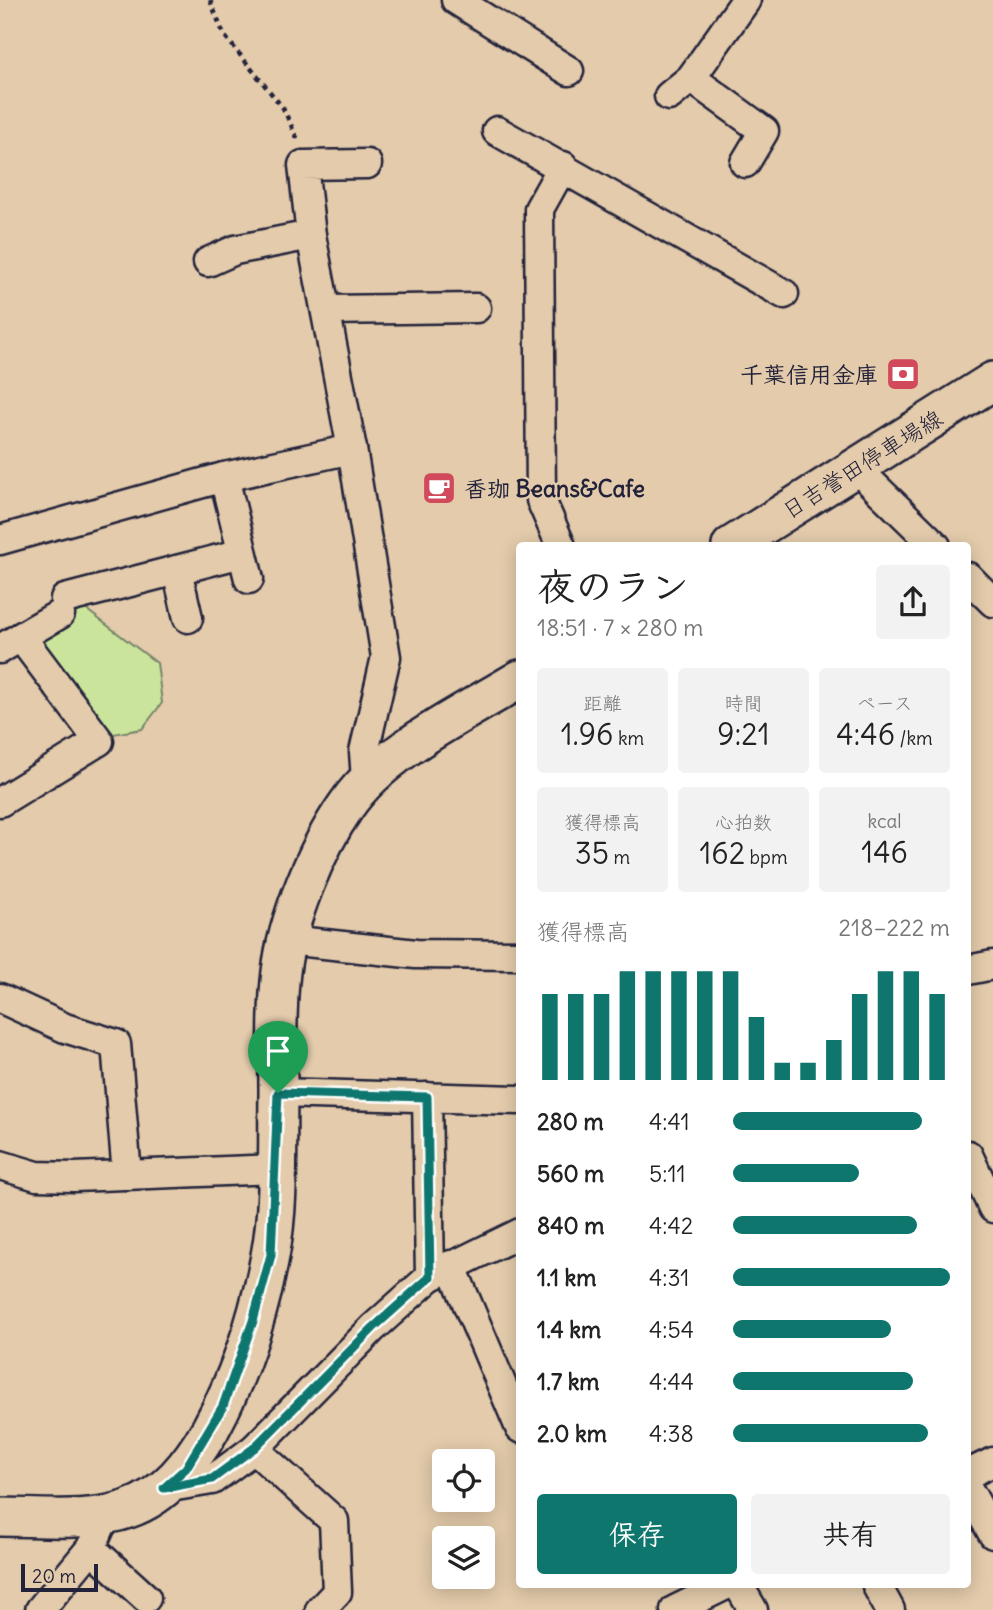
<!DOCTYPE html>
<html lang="ja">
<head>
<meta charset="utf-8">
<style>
	:root { --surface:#fff; --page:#f2f2f2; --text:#222; --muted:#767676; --accent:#0f766e }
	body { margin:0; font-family:Delius,"Klee One",sans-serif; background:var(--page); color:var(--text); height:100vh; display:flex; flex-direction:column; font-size:26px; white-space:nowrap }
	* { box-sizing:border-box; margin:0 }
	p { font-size:23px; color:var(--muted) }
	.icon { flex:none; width:38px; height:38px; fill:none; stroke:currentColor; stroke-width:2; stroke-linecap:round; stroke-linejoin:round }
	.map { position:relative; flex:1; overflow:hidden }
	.details { position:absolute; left:516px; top:542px; width:455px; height:1046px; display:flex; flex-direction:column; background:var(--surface); border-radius:7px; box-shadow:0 4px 18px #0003 }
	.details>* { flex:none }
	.tools { position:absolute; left:432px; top:1449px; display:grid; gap:14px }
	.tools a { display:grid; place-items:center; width:63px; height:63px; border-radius:7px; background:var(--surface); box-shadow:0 4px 18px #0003; font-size:35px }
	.scale { position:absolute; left:21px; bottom:18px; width:77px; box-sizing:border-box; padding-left:7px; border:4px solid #22223b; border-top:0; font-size:19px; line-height:24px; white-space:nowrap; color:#22223b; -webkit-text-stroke:5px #e3cbab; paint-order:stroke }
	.pin { position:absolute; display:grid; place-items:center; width:60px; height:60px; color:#fff; margin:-72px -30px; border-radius:50% 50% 50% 0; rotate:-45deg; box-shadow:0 0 7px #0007 }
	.pin .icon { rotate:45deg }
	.round { display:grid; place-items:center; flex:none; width:74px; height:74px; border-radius:7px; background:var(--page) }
	.headline { display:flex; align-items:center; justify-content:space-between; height:119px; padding:0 21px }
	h1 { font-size:38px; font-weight:600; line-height:52px }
	.metrics { display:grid; grid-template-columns:repeat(3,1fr); gap:10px; height:119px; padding:7px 21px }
	.metrics div { display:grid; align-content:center; border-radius:7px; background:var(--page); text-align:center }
	.metrics b { font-size:30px; font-weight:600 }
	.metrics small { font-size:19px; font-weight:400 }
	.metrics p { font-size:19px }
	.chart { height:196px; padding:14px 21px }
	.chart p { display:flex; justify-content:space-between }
	.chart svg { width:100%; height:126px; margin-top:7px; stroke:var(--accent); stroke-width:6 }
	.button { display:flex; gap:14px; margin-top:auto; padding:14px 21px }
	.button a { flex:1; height:80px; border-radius:7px; background:var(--accent); color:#fff; font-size:28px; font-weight:600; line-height:80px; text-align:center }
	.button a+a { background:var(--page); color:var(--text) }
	ul { padding:0 21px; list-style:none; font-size:23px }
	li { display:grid; grid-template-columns:112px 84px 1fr; align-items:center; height:52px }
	li i { height:18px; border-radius:9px; background:var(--accent) }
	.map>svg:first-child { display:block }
	.green { fill:#cae59b; stroke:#76846b; stroke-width:2 }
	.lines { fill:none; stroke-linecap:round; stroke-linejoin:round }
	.minor-casing { stroke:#22223b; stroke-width:33 }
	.major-casing { stroke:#22223b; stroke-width:42 }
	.path { stroke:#22223b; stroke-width:4.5; stroke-dasharray:5 5; stroke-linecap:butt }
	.minor { stroke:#e3cbab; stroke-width:28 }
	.major { stroke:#e3cbab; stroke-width:37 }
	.route-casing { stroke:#fff; stroke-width:14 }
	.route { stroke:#0f766e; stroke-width:9 }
	.labels { text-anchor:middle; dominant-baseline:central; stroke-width:5; stroke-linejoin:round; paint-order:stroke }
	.poi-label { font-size:23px; font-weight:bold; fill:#22223b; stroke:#e3cbab; text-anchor:end }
	.street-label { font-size:23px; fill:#22223b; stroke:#e3cbab }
</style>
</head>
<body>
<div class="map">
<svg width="993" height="1610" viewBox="0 0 993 1610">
	<rect width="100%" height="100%" fill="#e3cbab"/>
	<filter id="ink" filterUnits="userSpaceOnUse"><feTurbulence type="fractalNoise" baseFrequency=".0143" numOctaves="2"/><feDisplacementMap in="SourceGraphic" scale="14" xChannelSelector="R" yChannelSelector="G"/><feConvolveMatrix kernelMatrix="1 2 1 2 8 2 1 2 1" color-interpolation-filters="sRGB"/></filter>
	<g filter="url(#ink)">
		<polygon class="green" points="83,607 157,663 162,703 142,729 108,735 38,642 42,629"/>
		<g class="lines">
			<g class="minor-casing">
				<g id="minor">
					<polyline points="456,0 569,71"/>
					<polyline points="691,78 764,131 745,163"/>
					<polyline points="669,96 691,78 746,0"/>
					<polyline points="497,131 784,294"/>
					<polyline points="208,262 235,250 311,235"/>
					<polyline points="326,310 476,308"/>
					<polyline points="857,469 936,546"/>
					<polyline points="224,477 249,579"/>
					<polyline points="0,540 224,477 352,449"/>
					<polyline points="561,546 541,500 539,209 563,166"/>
					<polyline points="177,570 188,618"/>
					<polyline points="968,577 993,602"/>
					<polyline points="65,599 242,553"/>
					<polyline points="0,649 60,614"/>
					<polyline points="366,779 364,752 386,657 352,449 311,235 303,165 367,164"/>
					<polyline points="0,802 99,741 21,637"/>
					<polyline points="288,940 416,954 520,955"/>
					<polyline points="968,970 993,965"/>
					<polyline points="0,998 65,1028 116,1044 127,1175"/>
					<polyline points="278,1093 520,1100"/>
					<polyline points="427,1097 430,1277"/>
					<polyline points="968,1155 993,1208"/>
					<polyline points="0,1165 37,1176 74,1177 276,1169"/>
					<polyline points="451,1265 520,1428"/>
					<polyline points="254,1449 334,1521 337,1592 320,1610"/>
					<polyline points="968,1474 993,1462"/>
					<polyline points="164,1488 212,1480 254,1449 373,1328 430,1277 520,1233"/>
					<polyline points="968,1489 993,1534"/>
					<polyline points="91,1548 146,1598"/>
					<polyline points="739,1586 753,1610"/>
					<polyline points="877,1586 890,1610"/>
					<polyline points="40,1610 91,1548 106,1514"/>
					<polyline points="675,1610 724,1586"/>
				</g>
			</g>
			<g class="major-casing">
				<g id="major">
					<polyline points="731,546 993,381"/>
					<path d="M0,1517C40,1517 89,1523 128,1509C166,1496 191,1463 210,1430C239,1377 259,1315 270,1256C280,1204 277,1147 278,1094C278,1053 276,1013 281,972C287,920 316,849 346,806C383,751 463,714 520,679"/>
				</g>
			</g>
			<polyline class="path" points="210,0 224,35 283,108 298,140"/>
			<use href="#minor" class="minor"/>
			<use href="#major" class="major"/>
		</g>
	</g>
	<g class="lines" filter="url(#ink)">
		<g class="route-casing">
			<polygon id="route" points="278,1093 427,1097 430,1277 373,1328 254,1448 212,1479 164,1488 186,1468 223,1406 253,1321 271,1255"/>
		</g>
		<use href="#route" class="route"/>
	</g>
	<defs>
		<g id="bank-square" transform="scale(1.75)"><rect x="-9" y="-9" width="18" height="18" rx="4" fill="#d1495b" stroke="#e3cbab"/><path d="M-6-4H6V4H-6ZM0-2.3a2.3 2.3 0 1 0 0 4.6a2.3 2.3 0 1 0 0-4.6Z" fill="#fff"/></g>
		<g id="cafe-square" transform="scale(1.75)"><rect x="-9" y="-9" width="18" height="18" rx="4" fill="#d1495b" stroke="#e3cbab"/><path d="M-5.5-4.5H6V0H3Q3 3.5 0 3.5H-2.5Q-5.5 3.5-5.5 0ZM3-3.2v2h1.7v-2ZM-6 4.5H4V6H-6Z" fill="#fff"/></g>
	</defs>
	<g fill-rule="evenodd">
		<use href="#bank-square" x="903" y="374"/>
		<use href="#cafe-square" x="439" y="488"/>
	</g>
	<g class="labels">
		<g class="poi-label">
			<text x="878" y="374">千葉信用金庫</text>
			<text x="464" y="488" text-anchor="start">香珈 Beans&amp;Cafe</text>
		</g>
		<g class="street-label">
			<text transform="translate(862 464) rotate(-32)">日吉誉田停車場線</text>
		</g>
	</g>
</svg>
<div class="tools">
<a><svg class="icon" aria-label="locate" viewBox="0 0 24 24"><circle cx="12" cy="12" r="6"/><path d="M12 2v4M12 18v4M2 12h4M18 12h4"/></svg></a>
<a><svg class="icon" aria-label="layers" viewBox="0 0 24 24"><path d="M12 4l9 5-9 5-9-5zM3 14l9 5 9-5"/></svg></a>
</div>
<div class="scale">20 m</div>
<div class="pin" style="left:278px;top:1093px;background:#1e9e55"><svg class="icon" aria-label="arrive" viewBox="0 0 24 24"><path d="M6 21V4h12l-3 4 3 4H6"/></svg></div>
<section class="details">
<div class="headline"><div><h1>夜のラン</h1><p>18:51 · 7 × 280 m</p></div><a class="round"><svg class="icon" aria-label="share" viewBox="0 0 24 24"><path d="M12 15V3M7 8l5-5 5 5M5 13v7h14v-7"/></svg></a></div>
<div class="metrics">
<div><p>距離</p><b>1.96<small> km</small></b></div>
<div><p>時間</p><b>9:21</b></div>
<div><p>ペース</p><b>4:46<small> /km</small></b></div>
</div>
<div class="metrics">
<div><p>獲得標高</p><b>35<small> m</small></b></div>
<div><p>心拍数</p><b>162<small> bpm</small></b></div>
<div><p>kcal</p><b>146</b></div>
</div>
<div class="chart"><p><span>獲得標高</span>218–222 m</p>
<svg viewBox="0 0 160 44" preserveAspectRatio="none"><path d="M5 44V14M15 44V14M25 44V14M35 44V6M45 44V6M55 44V6M65 44V6M75 44V6M85 44V22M95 44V38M105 44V38M115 44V30M125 44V14M135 44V6M145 44V6M155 44V14"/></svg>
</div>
<ul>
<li><b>280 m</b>4:41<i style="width:87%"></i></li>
<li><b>560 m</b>5:11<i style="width:58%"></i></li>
<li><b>840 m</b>4:42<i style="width:85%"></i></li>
<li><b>1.1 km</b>4:31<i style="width:100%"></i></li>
<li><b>1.4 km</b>4:54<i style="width:73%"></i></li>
<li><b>1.7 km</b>4:44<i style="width:83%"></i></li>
<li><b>2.0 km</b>4:38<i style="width:90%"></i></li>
</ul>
<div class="button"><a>保存</a><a>共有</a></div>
</section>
</div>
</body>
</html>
